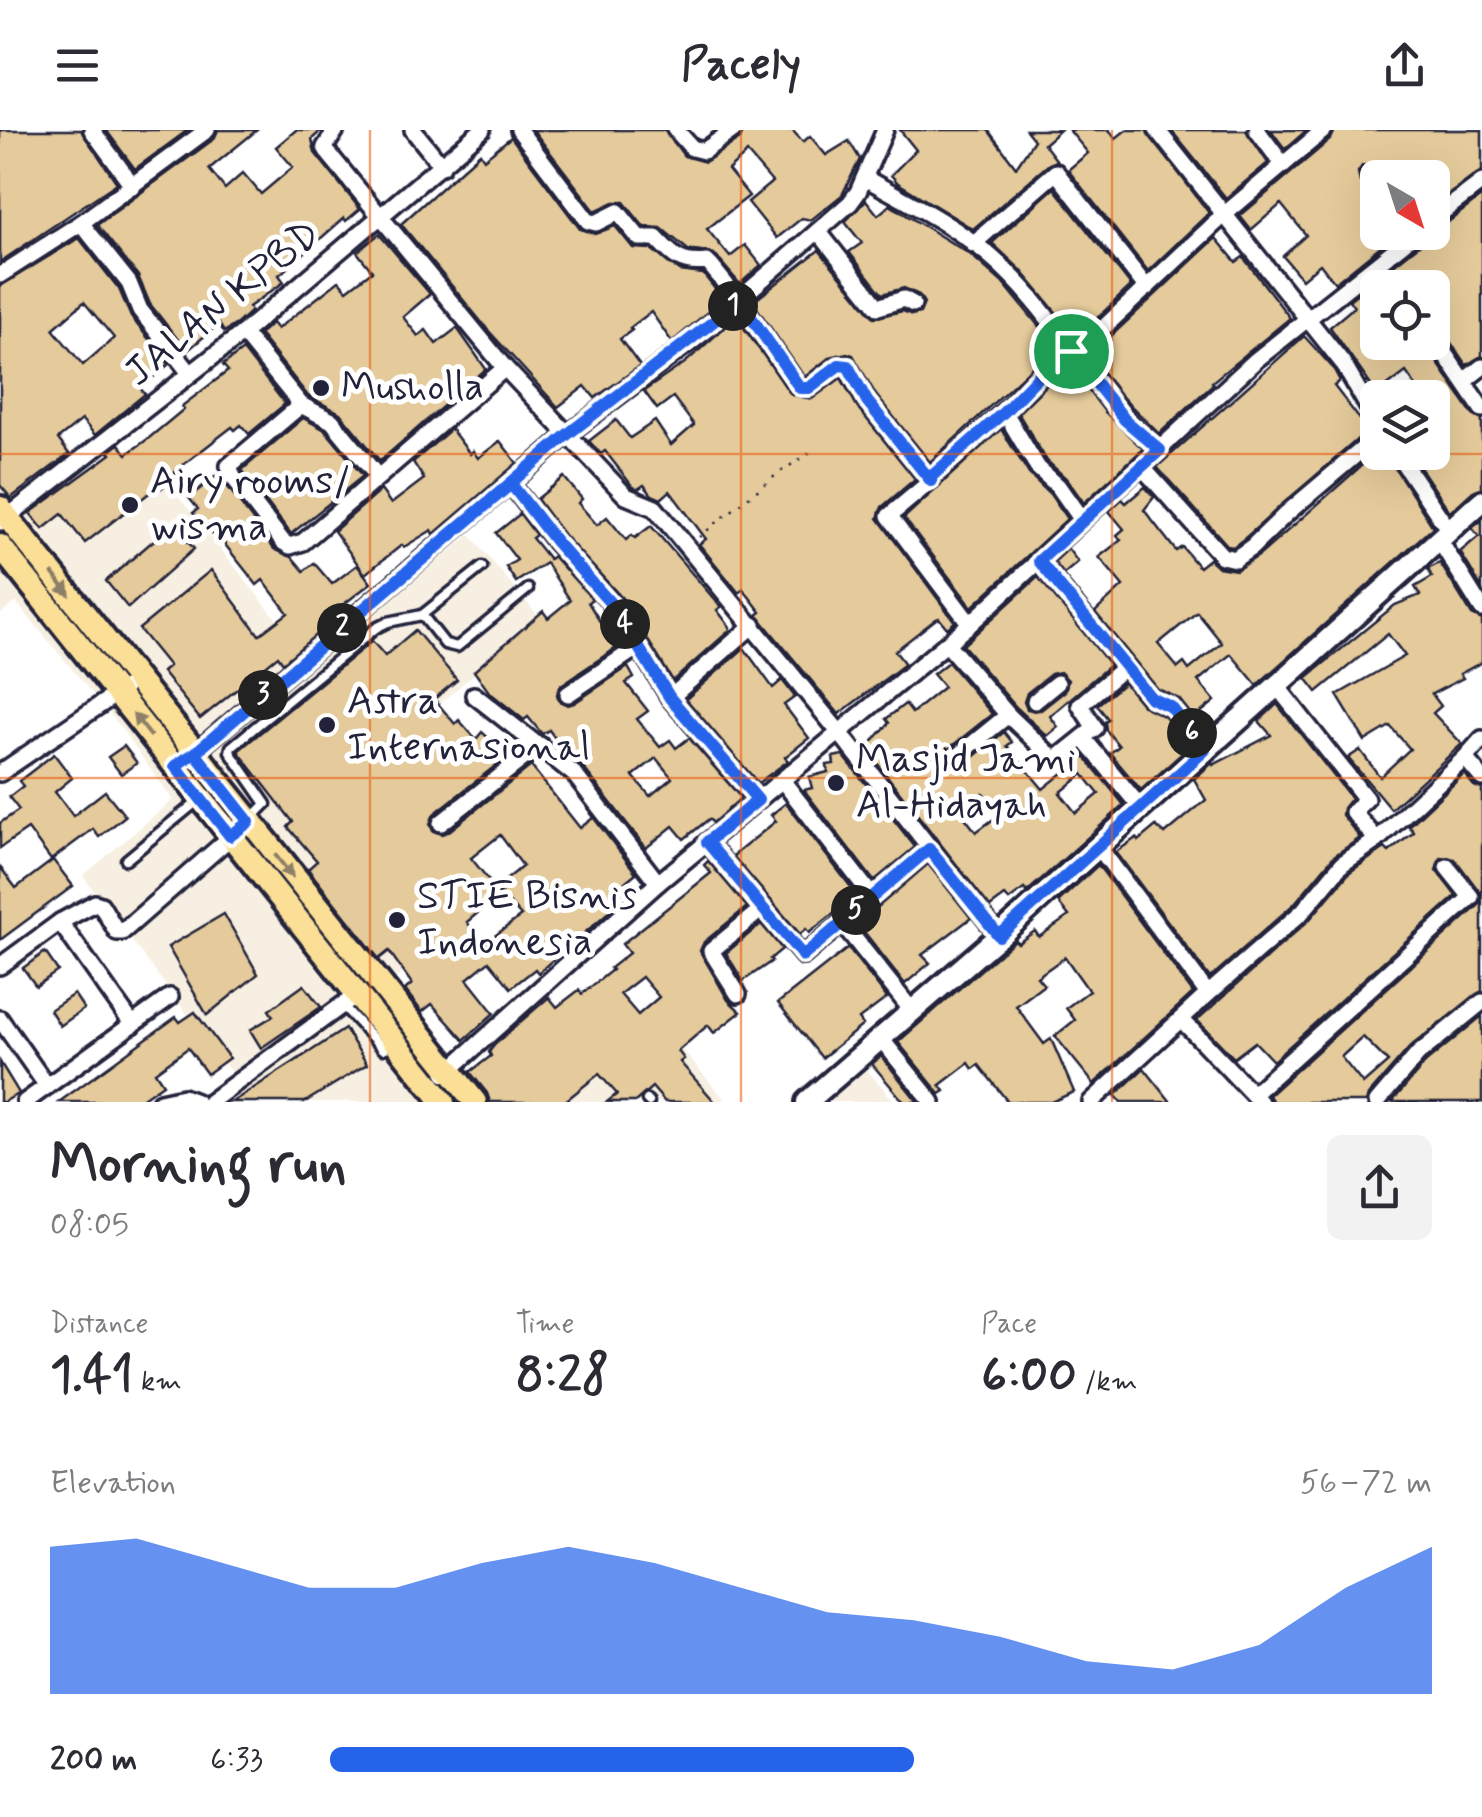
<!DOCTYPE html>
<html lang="en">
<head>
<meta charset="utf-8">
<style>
	:root { --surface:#fff; --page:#f2f2f3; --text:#2b2b33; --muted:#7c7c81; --accent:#2563eb }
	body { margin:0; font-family:Mynerve,sans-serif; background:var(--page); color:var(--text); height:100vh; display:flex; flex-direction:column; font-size:38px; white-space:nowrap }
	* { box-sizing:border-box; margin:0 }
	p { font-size:32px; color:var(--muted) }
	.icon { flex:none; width:55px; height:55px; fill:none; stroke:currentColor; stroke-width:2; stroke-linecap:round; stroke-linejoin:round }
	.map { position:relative; height:972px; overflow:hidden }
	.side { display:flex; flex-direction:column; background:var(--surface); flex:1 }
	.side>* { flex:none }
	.needle { width:65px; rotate:141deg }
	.fabs { position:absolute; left:1360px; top:30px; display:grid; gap:20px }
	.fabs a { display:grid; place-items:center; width:90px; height:90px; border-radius:15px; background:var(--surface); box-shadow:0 10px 40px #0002; font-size:50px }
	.pin { position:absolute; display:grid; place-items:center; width:85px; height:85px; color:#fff; margin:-42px; border:5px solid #fff; border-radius:50%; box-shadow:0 2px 10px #0007 }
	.km { position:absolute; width:50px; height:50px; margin:-25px; border-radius:50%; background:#222; color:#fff; font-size:28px; line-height:50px; text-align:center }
	.round { display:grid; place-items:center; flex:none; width:105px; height:105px; border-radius:15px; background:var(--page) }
	.headline { display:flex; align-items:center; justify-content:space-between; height:170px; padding:0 50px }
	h1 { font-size:55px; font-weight:800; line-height:75px }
	.figures { display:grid; grid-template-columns:repeat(3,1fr); gap:15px; height:170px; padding:10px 50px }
	.figures div { display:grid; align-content:center }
	.figures b { font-size:50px; font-weight:800 }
	.figures small { font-size:28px; font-weight:400 }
	.figures p { font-size:28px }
	.chart { height:280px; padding:20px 50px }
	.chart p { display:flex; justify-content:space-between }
	.chart svg { width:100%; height:180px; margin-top:10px; fill:var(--accent); opacity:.7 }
	ul { padding:0 50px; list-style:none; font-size:32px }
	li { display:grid; grid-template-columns:160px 120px 1fr; align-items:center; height:75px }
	li i { height:25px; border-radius:12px; background:var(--accent) }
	header { display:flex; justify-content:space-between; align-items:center; height:130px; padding:0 50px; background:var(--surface); font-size:45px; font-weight:800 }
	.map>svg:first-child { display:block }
	.built { fill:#f7efe1 }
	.building { fill:#e5cb9b; stroke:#22223b; stroke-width:2.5; fill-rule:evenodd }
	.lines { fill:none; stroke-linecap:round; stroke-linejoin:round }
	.lane-casing { stroke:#22223b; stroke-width:15 }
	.street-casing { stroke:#22223b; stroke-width:22 }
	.secondary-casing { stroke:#22223b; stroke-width:28 }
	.primary-casing { stroke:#22223b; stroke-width:30 }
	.path { stroke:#22223b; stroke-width:2.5; stroke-dasharray:2.5 8; stroke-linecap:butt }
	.lane { stroke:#fff; stroke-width:8 }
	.street { stroke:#fff; stroke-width:15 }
	.secondary { stroke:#fff; stroke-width:20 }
	.primary { stroke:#fbdf96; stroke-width:22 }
	.oneway { fill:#8e8068 }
	.route-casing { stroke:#fff; stroke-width:20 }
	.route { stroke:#2563eb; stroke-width:12 }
	.grid { fill:none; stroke:#e8590c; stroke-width:2.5; stroke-opacity:0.55 }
	.poi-dot { fill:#22223b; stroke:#fff; stroke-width:4 }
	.labels { text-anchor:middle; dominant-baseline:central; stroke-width:10; stroke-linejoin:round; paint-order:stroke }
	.street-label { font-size:40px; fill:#22223b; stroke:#fff }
	.poi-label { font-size:40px; fill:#22223b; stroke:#fff; text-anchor:start }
</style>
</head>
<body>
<header><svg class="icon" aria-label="menu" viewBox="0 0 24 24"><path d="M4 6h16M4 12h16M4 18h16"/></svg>Pacely<svg class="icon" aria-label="share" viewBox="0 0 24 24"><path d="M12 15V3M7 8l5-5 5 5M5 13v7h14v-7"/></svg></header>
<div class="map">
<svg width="1482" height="972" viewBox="0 0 1482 972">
	<rect width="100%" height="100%" fill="#fff"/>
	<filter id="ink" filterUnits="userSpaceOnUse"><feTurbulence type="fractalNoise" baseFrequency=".01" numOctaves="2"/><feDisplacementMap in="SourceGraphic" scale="20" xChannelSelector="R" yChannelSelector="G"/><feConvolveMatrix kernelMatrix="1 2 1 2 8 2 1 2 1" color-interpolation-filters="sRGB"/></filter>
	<g filter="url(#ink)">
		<g class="built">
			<polygon points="0,234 91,346 137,315 312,533 470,405 539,487 355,648 469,790 394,850 492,972 222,972 240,954 83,746 173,670 118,594 16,472 0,484"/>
			<polygon points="647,878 727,972 533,972"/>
			<polygon points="861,933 895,972 815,972"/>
		</g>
		<g class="building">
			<polygon points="0,0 81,0 117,53 0,132"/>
			<polygon points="106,0 188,0 135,39"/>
			<polygon points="218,0 257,0 209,39 225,59 243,43 261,64 293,37 276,17 296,0 322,0 312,9 315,23 360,79 346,91 344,88 279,145 284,152 249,177 251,181 238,193 224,202 219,194 187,221 150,174 138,146 97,95 214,9"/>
			<polygon points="533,0 665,0 684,26 705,32 740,9 744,0 792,0 803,12 810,6 826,25 849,11 860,29 842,65 811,90 802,88 777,108 748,72 772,52 747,23 728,40 749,66 707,99 730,127 745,115 761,135 740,154 714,124 688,120 661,98 644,97 624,72 614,72 595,81"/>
			<polygon points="900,0 988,0 1016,37 1034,10 1026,0 1060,0 1044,14 1057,31 1049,34 973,99 898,53 891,45 916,20"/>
			<polygon points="1069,0 1109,0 1116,8 1126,0 1146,0 1209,83 1148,141 1068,40 1088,23"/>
			<polygon points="1171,0 1246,0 1268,33 1226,68"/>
			<polygon points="1271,0 1307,0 1285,19"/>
			<polygon points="1335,0 1482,0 1482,41 1432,76 1432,48 1386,48 1373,35 1362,36 1358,42 1360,52 1378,66 1378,102 1398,102 1335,153 1320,134 1302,149 1283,126 1306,105 1281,74 1251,100 1240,86 1331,9"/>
			<polygon points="511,7 580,99 595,104 615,96 633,118 651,119 680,141 703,144 723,169 672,212 651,182 630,198 632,200 620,209 640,236 595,268 585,256 558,277 488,200 401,94 480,23 484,29"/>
			<polygon points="1054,58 1131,156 1093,192 1074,204 1021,140 992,113"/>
			<polygon points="1482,66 1482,226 1466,235 1447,207 1432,204 1432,158 1378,158 1378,212 1427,212 1429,220 1473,285 1482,290 1482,358 1473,361 1450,382 1410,322 1432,322 1432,268 1424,268 1406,242 1377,264 1330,197 1354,177 1349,170 1424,111 1428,102 1439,99"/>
			<polygon points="866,70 878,85 890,75 971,125 1005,155 1055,216 930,332 876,265 853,225 847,223 830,227 806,246 803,245 753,172 819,120 874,187 903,181 912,185 920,183 924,173 919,165 904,158 882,164 849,122 862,113 845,92"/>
			<polygon points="379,104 430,164 403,187 418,206 426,200 436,214 457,198 486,239 380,331 340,283 308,266 259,204 272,193 277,199 339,151 347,160 372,141 357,122"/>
			<path d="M79,108L119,159L131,187L169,234L140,258L145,264L95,305L82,290L58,309L69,324L11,368L0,355V156ZM84,172L114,208L83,235L53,199Z"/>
			<polygon points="1216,108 1236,132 1243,127 1290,188 1212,252 1213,254 1159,304 1122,267 1087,222 1108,209"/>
			<polygon points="736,187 792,265 812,269 841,248 858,278 915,349 882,377 878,388 955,492 947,498 939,488 936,489 895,521 905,534 839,584 757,485 761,482 743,459 739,463 699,414 706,409 670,361 661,369 652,365 644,355 638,359 633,357 605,321 601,324 589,311 616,290 630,308 655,291 671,315 694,295 673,267 657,279 644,261 686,232"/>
			<polygon points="1304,206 1333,238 1340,251 1334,256 1368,300 1245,408 1233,417 1228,416 1157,337"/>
			<polygon points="243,220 285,274 249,304 241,295 235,300 232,297 188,331 175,342 178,345 159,360 157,357 85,413 62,384 43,399 30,383 111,324 109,322 119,314 127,324 149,308 184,279 182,276 228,241 223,235"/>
			<polygon points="1068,234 1105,282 1143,319 1084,373 1067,349 1047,331 1018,283"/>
			<polygon points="303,288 325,300 363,346 291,404 242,340"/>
			<polygon points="451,299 470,324 473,321 478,328 500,311 517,333 434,404 432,400 404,417 402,415 365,444 334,401 381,360 391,374 424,349 413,332"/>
			<polygon points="1001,299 1029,344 1050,364 1067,389 972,477 904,388"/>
			<path d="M1378,321L1385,322L1433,397L1257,555L1231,524L1198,551L1215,571L1194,588L1179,569L1158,559L1095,482L1123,456L1099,427L1121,410L1117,405L1124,399L1109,381L1122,369L1126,373L1145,357L1154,367L1144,380L1176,421L1182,417L1199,437L1209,429L1218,437L1236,440L1260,425ZM1197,482L1222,513L1189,540L1184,533L1178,538L1158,514Z"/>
			<polygon points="215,346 219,351 222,349 274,419 292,427 304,441 314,433 332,454 357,435 371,453 344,474 347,478 283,533 278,526 200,589 162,542 169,536 139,499 211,440 259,505 288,483 263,450 257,455 215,402 212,404 193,383 198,379 189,368"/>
			<polygon points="564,347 582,369 578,373 597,395 607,387 626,410 632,405 635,408 651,396 721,477 717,480 730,497 729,501 673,551 622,468 564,405 537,369"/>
			<path d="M520,384L536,405L532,408L549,429L553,426L592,469L588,472L616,518L561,555L557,564L559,571L568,575L574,573L628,537L634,548L626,553L648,581L637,589L660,617L670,610L676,618L689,608L741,668L713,693L709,689L684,709L673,696L646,718L583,637L565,622L549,600L542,604L528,587L524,590L489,562L474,541L543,481L548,488L570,470L546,433L516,452L506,437L517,430L496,403ZM656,628L672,648L650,666L633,646Z"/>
			<polygon points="1482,390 1482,458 1460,422 1479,406 1472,398"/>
			<polygon points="175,397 194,419 128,478 106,451 167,399 170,402"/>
			<polygon points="1068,419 1078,432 1064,444 1054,432"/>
			<polygon points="1440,433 1472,485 1482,490 1482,532 1460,544 1463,548 1432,564 1441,576 1433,583 1462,614 1391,679 1348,628 1360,620 1380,647 1410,619 1390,596 1365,611 1337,565 1405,526 1388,504 1317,562 1306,548 1395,475 1420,465 1415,457 1432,447 1428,439"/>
			<path d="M1038,447L1110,535L1050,586L1058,597L1047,606L1016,577L963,515ZM1060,542L1068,550L1065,561L1041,580L1027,579L1024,572L1027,563L1051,544Z"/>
			<path d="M415,500L457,550L434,569L455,594L459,590L476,609L482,602L508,626L434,684L430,694L433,701L442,704L448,702L531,636L580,698L593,688L590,683L636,743L625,752L630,758L617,767L621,771L580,807L577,804L551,825L555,828L538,843L535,839L511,858L489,831L467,849L494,883L464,910L432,874L422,882L405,860L412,854L389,821L379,829L308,739L317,731L288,697L293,692L238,621L372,511L385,526ZM500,705L523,736L496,758L521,786L484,814L467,792L500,764L471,728Z"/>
			<polygon points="744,518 773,558 782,550 795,567 784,575 809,608 785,627 788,631 758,653 686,569"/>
			<path d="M948,532L992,584L947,620L944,629L947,636L961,637L1004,602L1012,612L1007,616L1043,659L1084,626L1124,675L1027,762L1024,759L1009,770L1005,766L990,777L866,619L889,593L886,589L905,574L912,583L944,557L933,544ZM1083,644L1099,664L1076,683L1060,663ZM983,663L999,685L976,702L960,681Z"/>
			<polygon points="1124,553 1143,576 1164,586 1189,617 1141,660 1110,623 1119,616 1106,600 1105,592 1108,589 1097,575"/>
			<polygon points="1277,574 1351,668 1343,678 1342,685 1360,708 1334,726 1294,774 1210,848 1116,722 1136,708 1138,711 1156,696 1165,704 1206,670 1194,649 1212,633 1213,635 1271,605 1259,591"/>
			<polygon points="124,616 137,633 121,644 108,627"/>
			<polygon points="54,624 72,648 55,662 73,686 105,661 125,686 99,707 93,699 51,730 28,699 0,718 0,693 19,680 9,667 23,656 19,651"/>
			<polygon points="843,625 915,717 874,751 804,660 812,658 809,647 828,642 827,635 834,634 833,627"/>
			<polygon points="1464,644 1474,656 1482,659 1482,765 1455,729 1441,728 1436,740 1456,766 1273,931 1255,912 1234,928 1197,890 1309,790 1350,742 1385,718 1389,722 1414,702 1409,696"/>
			<polygon points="786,673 857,765 809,803 806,799 800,804 733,726 776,691 771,685"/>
			<polygon points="53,730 73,756 0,810 0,737 16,758"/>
			<path d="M708,731L747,777L704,812L700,821L728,870L741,882L714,903L708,895L678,921L684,929L680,932L715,972H665L652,957L635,972H607L617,964L599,944L564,972H490L487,963L470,942L491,926L489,922L496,913L549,867L557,877L579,860L582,864L612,840L610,838L629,823L622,814L711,743L704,735ZM642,847L659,867L638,885L620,864Z"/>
			<polygon points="928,734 971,788 922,825 930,833 905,854 858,794"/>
			<polygon points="1098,735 1193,863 1094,954 1055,906 1075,890 1066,878 1089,861 1065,827 1037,847 1044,855 1016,876 1044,914 1051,909 1074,962 1051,972 1008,972 979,935 973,939 969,933 940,955 945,961 940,964 898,912 1015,810 1018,813 1035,801 1039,807 1069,786 1058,772"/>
			<path d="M1482,768V861L1411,916L1368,965L1366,972H1273L1269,965L1479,775ZM1363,907L1388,932L1363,954L1341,927Z"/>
			<polygon points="224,784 258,844 207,885 168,817"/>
			<polygon points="761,794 782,819 770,829 772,831 743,851 726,823"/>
			<polygon points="848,818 887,868 859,889 863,895 822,928 778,873"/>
			<polygon points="45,822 58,841 36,856 23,838"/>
			<polygon points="304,855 321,877 261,918 250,900 273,886 269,880"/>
			<polygon points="74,864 84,879 60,896 50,880"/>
			<polygon points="195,882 229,928 207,944 188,918 155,942 163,954 137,972 59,972 176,887 180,892"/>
			<polygon points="1482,886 1482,972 1392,972 1426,932"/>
			<polygon points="345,899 367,934 305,972 232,972"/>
			<polygon points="881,926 918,972 904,972 872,934"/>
			<polygon points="0,932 19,963 4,972 0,972"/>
			<polygon points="1144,938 1171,972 1121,972 1115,965"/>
		</g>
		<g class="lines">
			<g class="lane-casing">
				<g id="lane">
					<polyline points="422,485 445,514 457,517 528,459"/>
					<polyline points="252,688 266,674 230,622 231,617 376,498 388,492 422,485 482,437"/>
					<polyline points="126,730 200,669"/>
					<polyline points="343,876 383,919 394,915"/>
					<polyline points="647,970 649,972"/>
				</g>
			</g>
			<g class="street-casing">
				<g id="street">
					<polyline points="92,0 133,56"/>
					<polyline points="336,0 325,17 329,24 505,238 626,366 655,378 839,602 999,806"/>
					<polyline points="413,0 442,36"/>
					<path d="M519,0L588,91L596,93L618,82L639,108H656C674,127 681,135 707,132L711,136L739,171L796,255L809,258L834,238L846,234L867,271L931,351"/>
					<polyline points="676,0 692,18 704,21 733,0"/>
					<polyline points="1157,0 1342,232 1378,294"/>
					<polyline points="1257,0 1283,35"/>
					<polyline points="1369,45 1378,55"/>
					<path d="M865,48C906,71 952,94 989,125C1056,181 1091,265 1160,320"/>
					<polyline points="1432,90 1482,52"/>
					<polyline points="81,93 129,153 140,180 190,243"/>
					<polyline points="818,101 878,177 904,169 913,174"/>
					<polyline points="973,114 1056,42 1147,158"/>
					<polyline points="0,145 81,93 207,0"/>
					<polyline points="243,203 301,275 332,291 378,347"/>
					<polyline points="1438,214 1482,279"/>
					<polyline points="1464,251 1482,237"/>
					<polyline points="301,275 229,336 233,347 283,412 290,416 303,412 505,238"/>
					<polyline points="1004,281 1038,338 1058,356 1082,390"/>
					<polyline points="1396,322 1448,399"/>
					<polyline points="1142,337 1222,426 1235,429 1252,417 1287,383 1378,306"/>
					<polyline points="511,354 555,412 613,475 670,568 758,670"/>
					<polyline points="1,392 243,203 482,0"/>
					<polyline points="1438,408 1482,479"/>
					<polyline points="1039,431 1151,568 1171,577 1205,619"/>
					<polyline points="970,494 889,386 931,351 932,346 1004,281 1054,230 1100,201 1225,84 1324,0"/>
					<polyline points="947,514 1008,585 1055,630 1095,598 1080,575 1125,537"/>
					<polyline points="1276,555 1366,669 1353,682 1377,710"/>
					<polyline points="568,564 638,517"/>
					<polyline points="474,565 574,644 658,753"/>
					<polyline points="670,568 753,495"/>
					<polyline points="1035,571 1057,553"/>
					<polyline points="1083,608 1141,678"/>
					<polyline points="191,626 568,304 689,213 850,73 858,62 885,0"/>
					<polyline points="955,628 1008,585"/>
					<polyline points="1465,628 1482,648"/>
					<polyline points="0,643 125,558"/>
					<polyline points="782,650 872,766"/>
					<polyline points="441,693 540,615"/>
					<polyline points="707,712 803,826 929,719"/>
					<polyline points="1098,716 1208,864 1181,889 1260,972"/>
					<polyline points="60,792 133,895"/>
					<polyline points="842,793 913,882"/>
					<polyline points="0,836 60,792 95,773 101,775 117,802 122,802 249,691"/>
					<polyline points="738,864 711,821 763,778"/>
					<polyline points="1208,864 1302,782 1342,734 1377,710 1465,628 1482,609"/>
					<polyline points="0,889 47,956"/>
					<polyline points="882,910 932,972"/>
					<polyline points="445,944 658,753 970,494 1256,230 1417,102"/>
					<polyline points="1253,964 1471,767 1447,737"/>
					<polyline points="25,972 170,867"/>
					<polyline points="160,972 183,967 196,972"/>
					<polyline points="210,972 356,865"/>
					<polyline points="1091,972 1181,889"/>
					<polyline points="1377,972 1418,924 1482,872"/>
				</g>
			</g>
			<g class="secondary-casing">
				<polyline id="secondary" points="807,972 999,806 1482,371"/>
			</g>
			<g class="primary-casing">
				<g id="primary">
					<polyline points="0,378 475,972"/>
					<polyline points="0,416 443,972"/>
				</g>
			</g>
			<polyline class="path" points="699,407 780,342 811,322"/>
			<use href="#lane" class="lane"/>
			<use href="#street" class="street"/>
			<use href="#secondary" class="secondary"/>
			<use href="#primary" class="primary"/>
		</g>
		<defs><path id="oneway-solid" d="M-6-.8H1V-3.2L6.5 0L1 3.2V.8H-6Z" transform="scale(2.5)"/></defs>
		<g class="oneway">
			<use href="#oneway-solid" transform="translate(61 454) rotate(52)"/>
			<use href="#oneway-solid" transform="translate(142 595) rotate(-128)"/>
			<use href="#oneway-solid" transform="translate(284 736) rotate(52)"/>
		</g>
	</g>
	<g class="lines" filter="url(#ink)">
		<g class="route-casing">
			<polyline id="route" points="1071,221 1054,230 1004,282 932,346 931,351 867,271 848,236 839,235 809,258 800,258 740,171 568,304 195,623 249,692 230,706 175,636 195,623 511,354 556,412 613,476 670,568 758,670 707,712 803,826 929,719 999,806 1205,620 1171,577 1151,568 1039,431 1160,320 1125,290 1071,221"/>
		</g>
		<use href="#route" class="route"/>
	</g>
	<path class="grid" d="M370,0V972M741,0V972M1112,0V972M0,324H1482M0,648H1482"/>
	<g class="poi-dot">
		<circle cx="321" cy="258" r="10"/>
		<circle cx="130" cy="375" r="10"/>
		<circle cx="327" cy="595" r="10"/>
		<circle cx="836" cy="653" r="10"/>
		<circle cx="397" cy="790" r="10"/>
	</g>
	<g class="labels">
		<g class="street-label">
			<text transform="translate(223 174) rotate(-39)">JALAN KPBD</text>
		</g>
		<g class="poi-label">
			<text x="341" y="258">Musholla</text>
			<text x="150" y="352">Airy rooms/<tspan x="150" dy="46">wisma</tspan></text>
			<text x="347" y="572">Astra<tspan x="347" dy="46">Internasional</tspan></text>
			<text x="856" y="630">Masjid Jami<tspan x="856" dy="46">Al-Hidayah</tspan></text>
			<text x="417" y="767">STIE Bisnis<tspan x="417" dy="46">Indonesia</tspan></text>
		</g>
	</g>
</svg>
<div class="fabs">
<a><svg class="needle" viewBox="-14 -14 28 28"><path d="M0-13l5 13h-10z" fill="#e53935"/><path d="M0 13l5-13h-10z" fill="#7c7c81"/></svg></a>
<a><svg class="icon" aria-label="locate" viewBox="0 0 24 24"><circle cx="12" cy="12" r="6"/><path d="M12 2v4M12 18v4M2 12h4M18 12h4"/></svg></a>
<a><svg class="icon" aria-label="layers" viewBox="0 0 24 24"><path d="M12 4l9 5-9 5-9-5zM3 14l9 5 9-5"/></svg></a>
</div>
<div class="pin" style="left:1071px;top:221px;background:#1e9e55"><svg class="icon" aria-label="arrive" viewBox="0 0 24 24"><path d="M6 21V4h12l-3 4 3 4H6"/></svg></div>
<b class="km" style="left:733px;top:176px">1</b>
<b class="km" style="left:342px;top:498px">2</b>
<b class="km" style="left:263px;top:565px">3</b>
<b class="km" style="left:625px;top:494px">4</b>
<b class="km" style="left:856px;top:780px">5</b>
<b class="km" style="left:1192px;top:603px">6</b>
</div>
<section class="side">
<div class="headline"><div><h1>Morning run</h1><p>08:05</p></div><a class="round"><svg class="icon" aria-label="share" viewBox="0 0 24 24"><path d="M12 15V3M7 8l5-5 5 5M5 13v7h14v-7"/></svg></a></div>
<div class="figures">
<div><p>Distance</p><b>1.41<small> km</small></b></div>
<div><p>Time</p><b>8:28</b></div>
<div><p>Pace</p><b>6:00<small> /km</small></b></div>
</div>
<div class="chart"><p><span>Elevation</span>56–72 m</p>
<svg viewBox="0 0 160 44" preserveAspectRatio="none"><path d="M0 44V8L10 6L20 12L30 18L40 18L50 12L60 8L70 12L80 18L90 24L100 26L110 30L120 36L130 38L140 32L150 18L160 8V44z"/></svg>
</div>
<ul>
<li><b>200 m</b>6:33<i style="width:53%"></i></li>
</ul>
</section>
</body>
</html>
